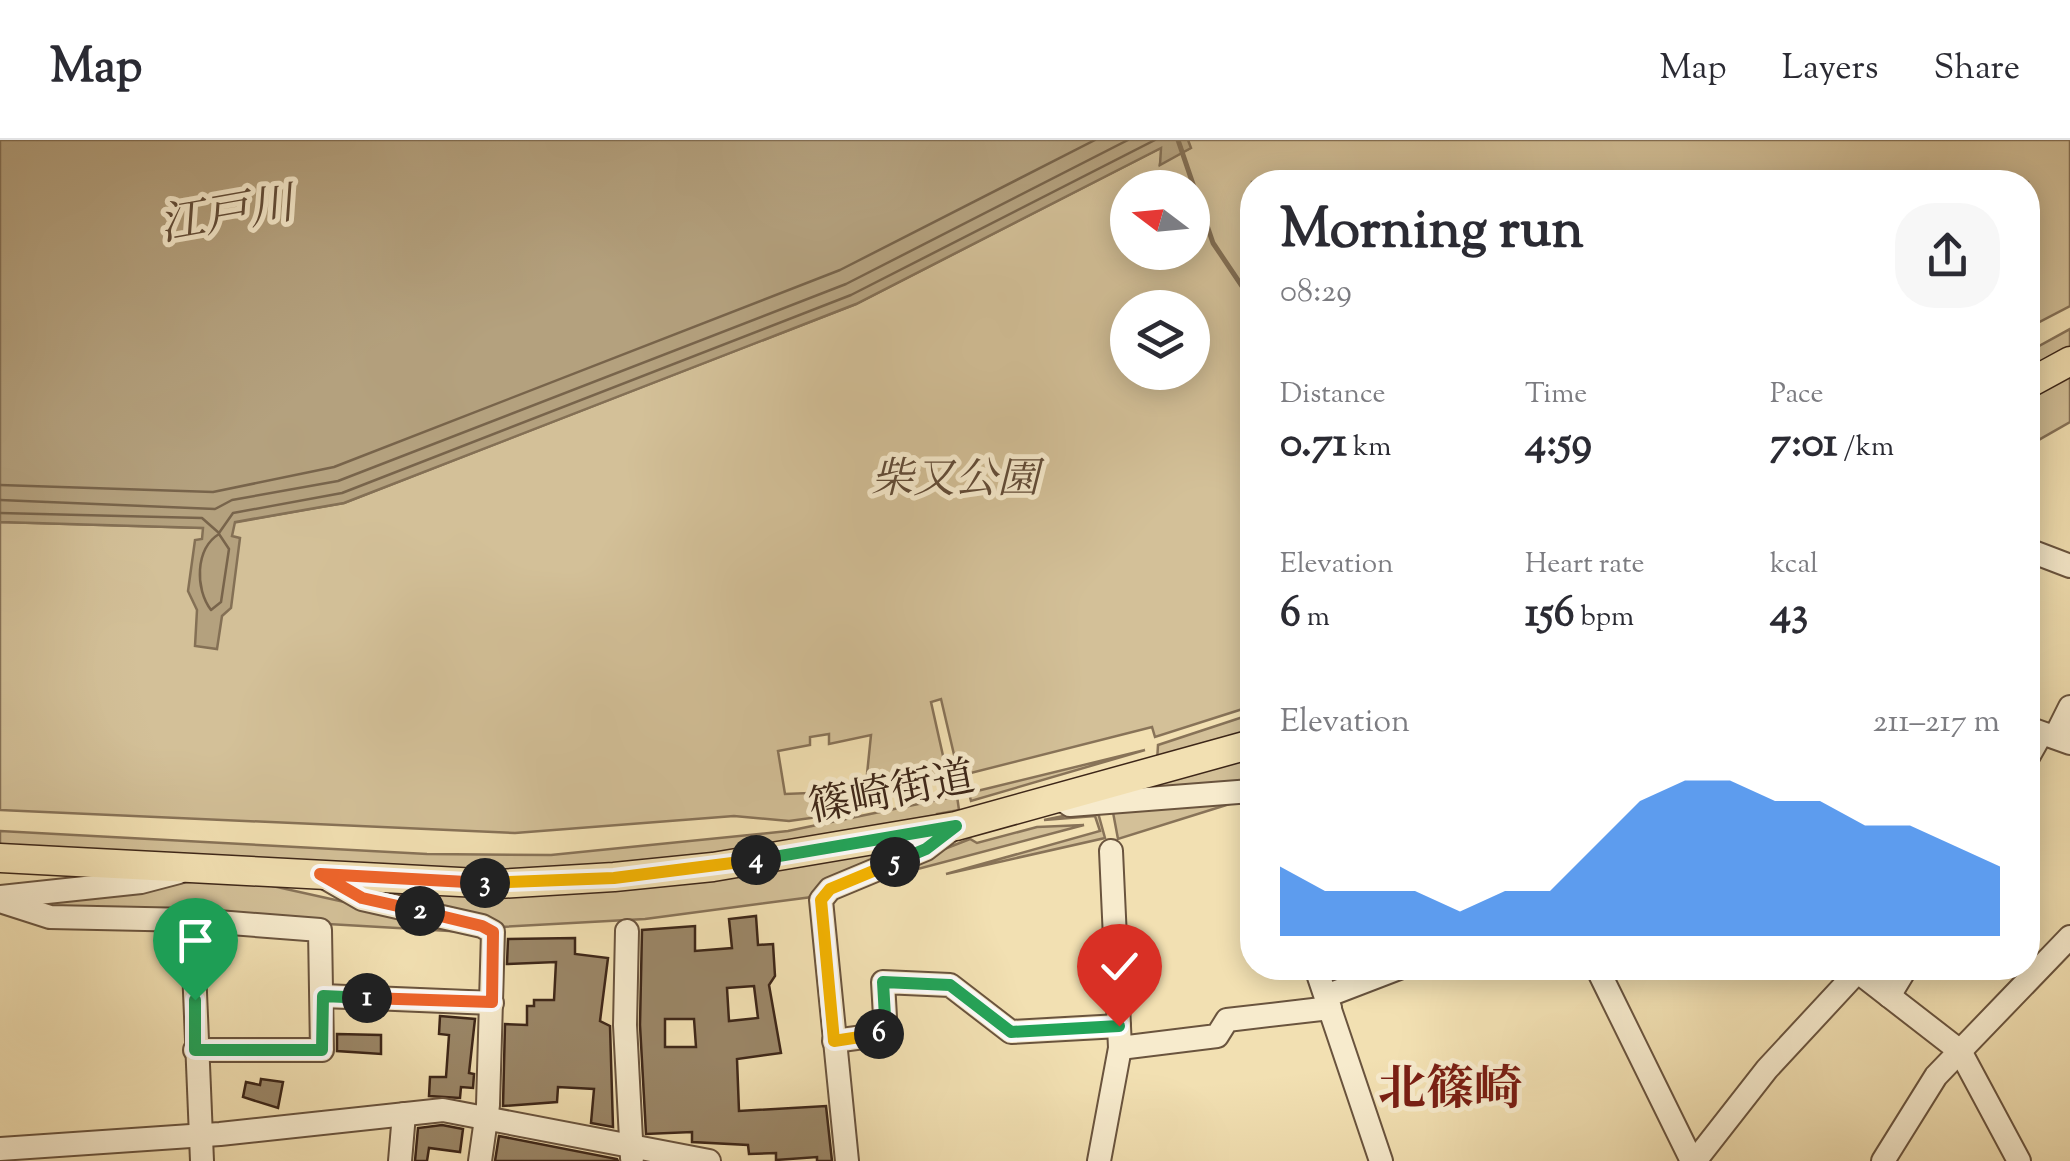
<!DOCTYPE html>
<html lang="en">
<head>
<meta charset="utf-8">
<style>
	:root { --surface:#fff; --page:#f7f7f7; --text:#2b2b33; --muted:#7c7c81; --line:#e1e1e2; --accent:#1a73e8 }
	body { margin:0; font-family:"Sorts Mill Goudy","Noto Serif JP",serif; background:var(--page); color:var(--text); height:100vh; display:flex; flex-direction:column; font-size:38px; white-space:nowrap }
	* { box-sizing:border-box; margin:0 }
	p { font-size:32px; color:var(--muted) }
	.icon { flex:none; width:55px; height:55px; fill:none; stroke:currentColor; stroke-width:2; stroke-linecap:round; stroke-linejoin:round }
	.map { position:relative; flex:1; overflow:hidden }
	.sheet { position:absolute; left:1240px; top:30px; width:800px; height:810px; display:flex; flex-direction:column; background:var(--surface); border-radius:40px; box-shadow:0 5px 25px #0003 }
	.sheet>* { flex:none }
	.needle { width:65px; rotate:286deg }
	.fabs { position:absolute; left:1110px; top:30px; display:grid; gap:20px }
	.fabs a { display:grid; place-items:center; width:100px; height:100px; border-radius:50%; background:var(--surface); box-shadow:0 5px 25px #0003; font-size:50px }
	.pin { position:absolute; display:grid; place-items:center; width:85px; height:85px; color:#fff; margin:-102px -42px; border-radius:50% 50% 50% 0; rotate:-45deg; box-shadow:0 0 10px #0007 }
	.pin .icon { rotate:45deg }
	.km { position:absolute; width:50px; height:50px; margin:-25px; border-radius:50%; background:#222; color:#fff; font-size:28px; line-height:50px; text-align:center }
	.round { display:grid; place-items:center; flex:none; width:105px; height:105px; border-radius:40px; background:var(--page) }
	.head { display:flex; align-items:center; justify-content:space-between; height:170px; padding:0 40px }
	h1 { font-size:55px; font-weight:700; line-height:75px }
	.stats { display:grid; grid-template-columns:repeat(3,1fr); gap:15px; height:170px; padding:10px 40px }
	.stats div { display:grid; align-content:center }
	.stats b { font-size:42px; font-weight:700 }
	.stats small { font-size:28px; font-weight:400 }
	.stats p { font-size:28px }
	.chart { height:280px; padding:20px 40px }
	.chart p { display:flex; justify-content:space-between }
	.chart svg { width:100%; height:180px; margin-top:10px; fill:var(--accent); opacity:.7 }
	header { display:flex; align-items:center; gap:60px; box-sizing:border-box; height:140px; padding:0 50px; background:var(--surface); border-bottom:2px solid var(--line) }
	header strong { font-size:48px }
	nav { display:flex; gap:55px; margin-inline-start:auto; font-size:35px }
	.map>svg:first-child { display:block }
	.green { fill:#d3c098; stroke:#887358; stroke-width:2.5; fill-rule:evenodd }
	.water { fill:#b4a17e; stroke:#847055; stroke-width:2.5 }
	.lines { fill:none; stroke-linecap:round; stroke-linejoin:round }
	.shore { stroke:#78644b; stroke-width:2.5 }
	.stream { stroke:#847055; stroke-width:5 }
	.building { fill:#9b8768; stroke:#3d2618; stroke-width:2.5; fill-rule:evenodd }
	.minor-casing { stroke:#6a543e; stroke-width:26 }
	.major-casing { stroke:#3d2618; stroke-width:31 }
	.minor { stroke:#f7ebcd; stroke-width:22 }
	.major { stroke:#f2e0b2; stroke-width:28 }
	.split-1-casing { stroke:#fff; stroke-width:20 }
	.split-2-casing { stroke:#fff; stroke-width:20 }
	.split-3-casing { stroke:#fff; stroke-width:20 }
	.split-4-casing { stroke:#fff; stroke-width:20 }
	.split-5-casing { stroke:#fff; stroke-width:20 }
	.split-6-casing { stroke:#fff; stroke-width:20 }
	.split-7-casing { stroke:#fff; stroke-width:20 }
	.split-1 { stroke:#22a559; stroke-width:12 }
	.split-2 { stroke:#f0652b; stroke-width:12 }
	.split-3 { stroke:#f0652b; stroke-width:12 }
	.split-4 { stroke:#f5b400; stroke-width:12 }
	.split-5 { stroke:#22a559; stroke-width:12 }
	.split-6 { stroke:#f5b400; stroke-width:12 }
	.split-7 { stroke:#22a559; stroke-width:12 }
	.labels { text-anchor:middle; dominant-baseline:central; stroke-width:10; stroke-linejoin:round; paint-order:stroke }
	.park-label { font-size:42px; font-style:italic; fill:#624c38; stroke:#f7ebcd }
	.street-label { font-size:42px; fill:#3d2618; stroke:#f7ebcd }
	.water-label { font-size:45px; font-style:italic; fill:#614b37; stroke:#f7ebcd }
	.quarter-label { font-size:48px; font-weight:bold; fill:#7a1f14; stroke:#f7ebcd }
</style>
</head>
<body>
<header>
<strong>Map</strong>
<nav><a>Map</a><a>Layers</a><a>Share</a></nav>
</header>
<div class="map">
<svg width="2070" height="1021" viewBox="0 0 2070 1021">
	<rect width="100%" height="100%" fill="#f2e0b2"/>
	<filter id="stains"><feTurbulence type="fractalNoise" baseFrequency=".002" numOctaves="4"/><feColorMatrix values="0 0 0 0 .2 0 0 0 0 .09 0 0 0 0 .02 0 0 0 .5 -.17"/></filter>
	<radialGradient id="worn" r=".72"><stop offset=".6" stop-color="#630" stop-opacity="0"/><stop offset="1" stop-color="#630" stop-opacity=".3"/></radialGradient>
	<g class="green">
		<path d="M1188,0H2070V166L2028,188V42H1252V566L1155,597L1152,587L959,636L941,559L931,562L948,638L905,649L901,644L872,667L844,673L840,649L866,644L871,595L829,604V594L810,597V605L778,611L785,654L809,653L811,671L832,668L833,675L789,681L734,676L515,693L0,670V382L204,388L344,363L856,164L1163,7L1160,24L1190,8ZM1128,48H1192V112H1128ZM1128,168H1192V232H1128Z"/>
		<polygon points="2070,189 2070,208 2028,231 2028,212"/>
		<polygon points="2070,231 2070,282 2028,306 2028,253"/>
		<polygon points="1252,574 1252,593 1157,622 1158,605"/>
		<polygon points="1145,610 971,661 969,653"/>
		<polygon points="1252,614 1252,638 1245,642 1114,654"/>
		<polygon points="957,656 959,670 937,674 937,679 670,720 508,731 0,707 0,691 427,714 551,715 788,691"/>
		<polygon points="1236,662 1118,699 1112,667"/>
		<polygon points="1097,669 1105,698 946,734 1100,691 1095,676 1044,680"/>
		<polygon points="1084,685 842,749 970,699 977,703 1037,687"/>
		<polygon points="930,701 812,757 645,779 501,787 368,752 367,747"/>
		<polygon points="209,740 259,743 484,793 29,767 82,753"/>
	</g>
	<polygon class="water" points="0,0 1188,0 1191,8 1160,25 1161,8 856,164 344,363 235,382 232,396 240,398 231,468 222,476 217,509 195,506 197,470 188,451 195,400 202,399 203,388 0,382"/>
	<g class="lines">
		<g class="shore">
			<polyline points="0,345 213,352 334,327 840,130 1095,0"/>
			<polyline points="0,360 215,369 232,360 338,341 846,144 1128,0"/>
			<polyline points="0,373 202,378 219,393 233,373 342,353 851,155 1155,0"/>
			<path d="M219,394L229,409L221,462L211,470C195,449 195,409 219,394Z"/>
		</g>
		<polyline class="stream" points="1178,0 1213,103 1252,161"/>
	</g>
	<g class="building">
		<path d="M756,776L758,805L773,804L775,836L769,845L781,913L737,919L739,971L826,966L832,1021H817V1017L776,1020V1013L749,1014L748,1005L692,1002V992L646,994L640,885L642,790L695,786V811L732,808L729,779ZM754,846L758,878L729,881L727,848ZM665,879H694L696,907H665Z"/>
		<polygon points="575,798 575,814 608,818 600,881 610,886 613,987 591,983 594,949 558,947 557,962 503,966 505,884 527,885 527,866 534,866 534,860 554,860 556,822 507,824 508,799"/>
		<polygon points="440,876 475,879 469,933 474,934 473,948 461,947 460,958 429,956 430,937 446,937 449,895 439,894"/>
		<polygon points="337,894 381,895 381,914 337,911"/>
		<polygon points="261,939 283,942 278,968 243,957 246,942 260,945"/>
		<polygon points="442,985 463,989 460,1012 429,1008 427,1021 415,1021 418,988"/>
		<polygon points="499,996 617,1019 618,1021 495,1021"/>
	</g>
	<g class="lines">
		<g class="minor-casing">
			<g id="minor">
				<polyline points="2028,410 2070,426"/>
				<polyline points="2028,588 2070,603"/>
				<polyline points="2055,597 2070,567"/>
				<polyline points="2028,617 2041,594"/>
				<polyline points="1064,661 1070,665 1251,651"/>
				<polyline points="322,736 362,759 482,786 493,792 488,965 480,1021"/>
				<polyline points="0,757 141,742 179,732"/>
				<polyline points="0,761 50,777 192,780 320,790 322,910 195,910"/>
				<polyline points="192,780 202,1021"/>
				<polyline points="627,791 625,885 632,1018"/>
				<polyline points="1316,828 1381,1021"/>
				<polyline points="1597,828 1692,1021"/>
				<polyline points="1853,828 1960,911 2019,1021"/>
				<polyline points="323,856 492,863"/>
				<polyline points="1326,856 1399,828"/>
				<polyline points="1889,856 1906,828"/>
				<polyline points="834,901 886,894 883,842 950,845 1011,892 1119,886"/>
				<polyline points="1120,908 1217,896 1227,880 1330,868"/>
				<polyline points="0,1009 220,994 443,970 709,1021"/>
				<polyline points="400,1021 404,974"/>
				<polyline points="847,1021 821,760 830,749 926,709 956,686"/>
				<polyline points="1099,1021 1120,908 1111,711"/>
				<polyline points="1695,1021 1767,929 1857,832"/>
				<polyline points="1883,1021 1936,936 2070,797"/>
			</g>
		</g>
		<g class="major-casing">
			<g id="major">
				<polyline points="2028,244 2070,221"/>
				<polyline points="0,718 498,744 614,737 713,727 956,686 1252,604"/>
			</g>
		</g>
		<use href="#minor" class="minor"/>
		<use href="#major" class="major"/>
	</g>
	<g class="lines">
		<g class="split-1-casing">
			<polyline id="split-1" points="195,860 195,910 322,910 323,856 367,858"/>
		</g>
		<g class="split-2-casing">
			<polyline id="split-2" points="367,858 492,862 493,792 482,786 420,771"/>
		</g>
		<g class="split-3-casing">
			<polyline id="split-3" points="420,771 362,758 320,734 485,743"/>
		</g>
		<g class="split-4-casing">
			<polyline id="split-4" points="485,743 614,738 756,720"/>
		</g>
		<g class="split-5-casing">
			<polyline id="split-5" points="756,720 956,686 926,709 895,722"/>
		</g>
		<g class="split-6-casing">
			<polyline id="split-6" points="879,894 834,901 821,760 830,749 895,722"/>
		</g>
		<g class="split-7-casing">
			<polyline id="split-7" points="879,894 886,894 883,842 950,845 1011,892 1119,886"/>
		</g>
		<use href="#split-1" class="split-1"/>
		<use href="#split-2" class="split-2"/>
		<use href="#split-3" class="split-3"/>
		<use href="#split-4" class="split-4"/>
		<use href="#split-5" class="split-5"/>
		<use href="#split-6" class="split-6"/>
		<use href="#split-7" class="split-7"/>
	</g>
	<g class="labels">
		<g class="park-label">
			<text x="955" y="342">柴又公園</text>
		</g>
		<g class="street-label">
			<text transform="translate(892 655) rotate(-11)">篠崎街道</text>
		</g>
		<g class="water-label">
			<text transform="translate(227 78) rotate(-10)">江戸川</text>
		</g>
		<g class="quarter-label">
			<text x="1450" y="952">北篠崎</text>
		</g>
	</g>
	<rect width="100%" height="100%" filter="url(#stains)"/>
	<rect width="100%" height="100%" fill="url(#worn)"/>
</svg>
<div class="fabs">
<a><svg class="needle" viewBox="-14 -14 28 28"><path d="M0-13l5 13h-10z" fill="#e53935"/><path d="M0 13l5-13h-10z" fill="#7c7c81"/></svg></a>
<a><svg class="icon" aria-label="layers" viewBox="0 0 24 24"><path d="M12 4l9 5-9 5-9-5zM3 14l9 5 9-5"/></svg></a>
</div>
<div class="pin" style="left:195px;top:860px;background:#1e9e55"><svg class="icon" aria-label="arrive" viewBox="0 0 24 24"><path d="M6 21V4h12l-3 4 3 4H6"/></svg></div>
<div class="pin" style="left:1119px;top:886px;background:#d93025"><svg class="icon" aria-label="check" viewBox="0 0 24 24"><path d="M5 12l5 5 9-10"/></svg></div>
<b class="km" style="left:367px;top:858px">1</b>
<b class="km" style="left:420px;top:771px">2</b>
<b class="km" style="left:485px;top:743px">3</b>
<b class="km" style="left:756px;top:720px">4</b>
<b class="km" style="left:895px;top:722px">5</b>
<b class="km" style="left:879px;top:894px">6</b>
<section class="sheet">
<div class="head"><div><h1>Morning run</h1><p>08:29</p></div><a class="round"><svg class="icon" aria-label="share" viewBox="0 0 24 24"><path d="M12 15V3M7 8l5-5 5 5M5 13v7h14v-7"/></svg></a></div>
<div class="stats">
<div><p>Distance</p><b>0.71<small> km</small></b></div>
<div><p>Time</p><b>4:59</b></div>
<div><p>Pace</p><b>7:01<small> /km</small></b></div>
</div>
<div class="stats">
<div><p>Elevation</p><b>6<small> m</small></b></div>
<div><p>Heart rate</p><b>156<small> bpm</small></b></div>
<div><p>kcal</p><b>43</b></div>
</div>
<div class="chart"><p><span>Elevation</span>211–217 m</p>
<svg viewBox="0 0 160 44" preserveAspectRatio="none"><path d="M0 44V27L10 33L20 33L30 33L40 38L50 33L60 33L70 22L80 11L90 6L100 6L110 11L120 11L130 17L140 17L150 22L160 27V44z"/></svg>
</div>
</section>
</div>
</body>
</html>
